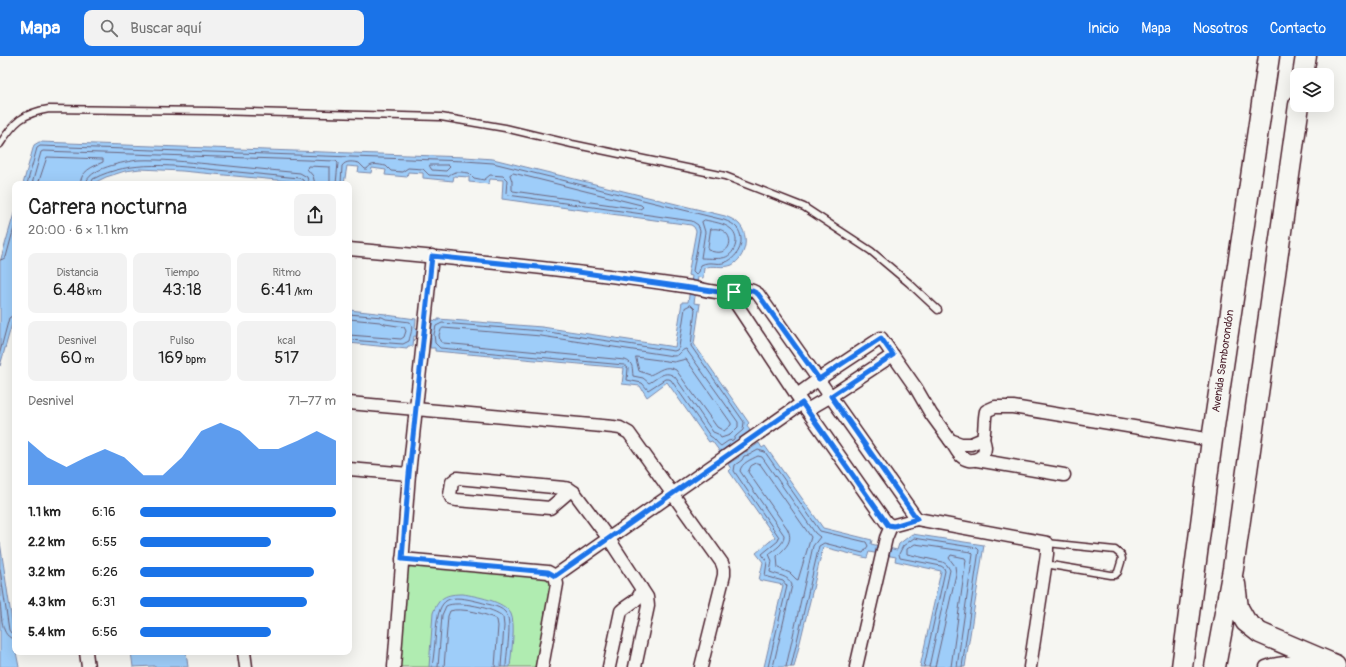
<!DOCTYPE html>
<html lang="es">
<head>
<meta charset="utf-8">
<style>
	:root { --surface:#fff; --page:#f2f2f2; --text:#222; --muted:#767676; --accent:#1a73e8 }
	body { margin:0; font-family:Pangolin,sans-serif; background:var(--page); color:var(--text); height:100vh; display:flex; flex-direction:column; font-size:15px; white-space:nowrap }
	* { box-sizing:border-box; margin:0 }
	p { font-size:13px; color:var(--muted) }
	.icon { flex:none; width:22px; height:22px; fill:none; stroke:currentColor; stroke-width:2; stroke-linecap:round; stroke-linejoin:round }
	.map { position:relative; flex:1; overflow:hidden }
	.sheet { position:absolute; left:12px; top:125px; width:340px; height:474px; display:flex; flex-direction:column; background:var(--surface); border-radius:8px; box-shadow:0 4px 16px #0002 }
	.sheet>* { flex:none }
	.buttons { position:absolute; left:1290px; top:12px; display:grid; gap:8px }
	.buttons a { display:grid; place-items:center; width:44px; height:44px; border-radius:8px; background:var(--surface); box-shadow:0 4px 16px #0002; font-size:20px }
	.pin { position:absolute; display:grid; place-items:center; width:34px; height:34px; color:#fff; margin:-17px; border-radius:8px; box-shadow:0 2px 6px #0006 }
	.round { display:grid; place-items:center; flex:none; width:42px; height:42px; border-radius:8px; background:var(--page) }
	.overview { display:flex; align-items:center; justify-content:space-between; height:68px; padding:0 16px }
	h1 { font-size:22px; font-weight:600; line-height:30px }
	.stats { display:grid; grid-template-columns:repeat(3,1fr); gap:6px; height:68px; padding:4px 16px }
	.stats div { display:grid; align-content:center; border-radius:8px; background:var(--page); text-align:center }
	.stats b { font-size:17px; font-weight:600 }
	.stats small { font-size:11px; font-weight:400 }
	.stats p { font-size:11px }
	.chart { height:112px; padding:8px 16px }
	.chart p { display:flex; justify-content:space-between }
	.chart svg { width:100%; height:72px; margin-top:4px; fill:var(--accent); opacity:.7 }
	ul { padding:0 16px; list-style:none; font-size:13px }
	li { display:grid; grid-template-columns:64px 48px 1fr; align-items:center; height:30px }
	li i { height:10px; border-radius:5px; background:var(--accent) }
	header { display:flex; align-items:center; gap:24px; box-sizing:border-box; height:56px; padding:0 20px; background:var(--accent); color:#fff }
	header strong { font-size:19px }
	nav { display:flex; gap:22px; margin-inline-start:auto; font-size:14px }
	.search { width:280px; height:36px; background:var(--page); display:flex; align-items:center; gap:10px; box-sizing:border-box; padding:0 14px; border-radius:8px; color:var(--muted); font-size:15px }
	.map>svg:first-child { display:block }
	.green { fill:#b0ecb1; stroke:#7d866e }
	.water { fill:#9ecdf9; stroke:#7c87a7 }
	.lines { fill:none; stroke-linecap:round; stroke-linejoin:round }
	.shore { stroke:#6c657d; stroke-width:1 }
	.service-casing { stroke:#4a1f2b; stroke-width:9 }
	.minor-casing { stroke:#4a1f2b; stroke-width:15 }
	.trunk-casing { stroke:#4a1f2b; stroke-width:23 }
	.service { stroke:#f6f6f2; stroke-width:6 }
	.minor { stroke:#f6f6f2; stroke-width:12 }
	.trunk { stroke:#f6f6f2; stroke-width:20 }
	.route-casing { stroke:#fff; stroke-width:8 }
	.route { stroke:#1a73e8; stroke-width:5 }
	.labels { text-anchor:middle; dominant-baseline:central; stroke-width:4; stroke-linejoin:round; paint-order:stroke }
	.street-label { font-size:11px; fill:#4a1f2b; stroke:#f6f6f2 }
</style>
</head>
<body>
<header>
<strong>Mapa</strong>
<div class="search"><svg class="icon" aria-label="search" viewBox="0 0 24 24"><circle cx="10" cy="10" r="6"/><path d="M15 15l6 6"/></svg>Buscar aquí</div>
<nav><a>Inicio</a><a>Mapa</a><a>Nosotros</a><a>Contacto</a></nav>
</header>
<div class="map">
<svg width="1346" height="611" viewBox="0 0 1346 611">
	<rect width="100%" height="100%" fill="#f6f6f2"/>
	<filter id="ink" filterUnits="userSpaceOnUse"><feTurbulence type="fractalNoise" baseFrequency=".025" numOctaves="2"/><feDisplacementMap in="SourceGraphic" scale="8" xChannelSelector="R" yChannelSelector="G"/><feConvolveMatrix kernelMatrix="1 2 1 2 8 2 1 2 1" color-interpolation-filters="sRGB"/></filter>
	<g filter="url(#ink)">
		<path class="green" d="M413,510L542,521C547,523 550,525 551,531L536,611H398L407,514L409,511Z"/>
		<g class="water">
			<path d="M39,86L465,101L493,103L725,160C730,162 735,164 739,168C750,180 746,201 732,209C722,213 713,208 704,212L703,222L698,221L694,247L700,248L694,288L749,367L747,369L750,375L738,383L746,396L759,387L762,392L765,390L823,472L872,484L871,488L897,494L899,488L912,478L984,489L965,611H920L941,515L895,505L896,501L869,496L867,502L823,491L794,611H764L783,529L759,524L763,506L756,497L775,481L729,415L731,413L728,408L739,401L731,388L720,396L712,385L709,386L667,326L647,341L640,330L622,328L624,312L435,295V292H430L431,282L414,280L413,290H408L407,293L349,287V254L386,258V259L416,263L415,273L431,275L432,264L438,265V263L542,271L675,291L682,246H688L692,220L688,219L696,175L694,171L691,169L502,143L503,124L490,123L489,128L469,126V121L454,120L453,125L423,122V117L408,116L407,121L385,119L386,114L372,112L371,117L358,116L359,111L347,110L344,128H319L182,115L140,113L125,115L106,121L92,128H23L34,89Z"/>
			<polygon points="15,154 15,257 0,310 0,206"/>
			<polygon points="0,486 15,586 15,596 16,596 19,611 0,611"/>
			<path d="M463,538C475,540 505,545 511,558C516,568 511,599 510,611H429L433,557C439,541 446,538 463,538Z"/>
			<polygon points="131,596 186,596 188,611 154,611 154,610 133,611"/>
		</g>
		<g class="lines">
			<g class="shore">
				<polygon points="430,109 448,109 450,111 446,115 432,114 430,111"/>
				<polygon points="513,117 641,149 643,151 640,153 513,135 512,134 512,125 510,119"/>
				<path d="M27,128L37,92L40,90L465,105L493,107L724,164C729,166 734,168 737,172C746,184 739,201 726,206C717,210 711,204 701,209L699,216L696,218L693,215L700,175L698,169L692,165L508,139L506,137L507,124L503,120L490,119L484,124L474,122L469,117C460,116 455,114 448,120L429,119L423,113L408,112L402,116L391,115L386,110C379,109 371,106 367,113H365L359,107C354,106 346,104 342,110L341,128"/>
				<polyline points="32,128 41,96 43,95 336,105 338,107 336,128"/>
				<path d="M38,128L47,101L103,103V106C92,111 81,115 80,128"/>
				<path d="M86,128C87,112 125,106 138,104C162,103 186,106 209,108C239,111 270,114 300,117L307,121L309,128"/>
				<path d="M91,128L93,123C131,103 175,110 217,114C244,117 272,119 299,122L303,124L304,128"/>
				<polyline points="315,128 313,120 307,113 308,110 330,111 330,128"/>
				<path d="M705,164C713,166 724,167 731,173C741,181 735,201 722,202C721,203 702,202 701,202L705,176L702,166Z"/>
				<path d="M711,173C737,169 736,206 708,194Z"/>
				<polyline points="0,204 3,203 6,201 15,168"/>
				<path d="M691,249L695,253L691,290L744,366L743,374L736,380L733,384L728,385L721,390C717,388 715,382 710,380L671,324L669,323H665L648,334L642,327L627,324L628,312L624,309L440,292L435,287L434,278L436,270L442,267L542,275L674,295L677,294L679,291L685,252Z"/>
				<path d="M349,258L382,261L386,263L410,266C414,272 410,279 409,285L403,288L349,284"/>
				<polyline points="349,263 380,266 385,268 404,271 406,275 404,281 401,283 349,279"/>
				<path d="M443,272L541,280L673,300C681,300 680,294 686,293L738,366V371L730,379L721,382L718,378L713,376L675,321C665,313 658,322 649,327L643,322L633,320C632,313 634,307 625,304L443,287L440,285L439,279L441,274Z"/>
				<polyline points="0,296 9,262 12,260 15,259"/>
				<path d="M636,301L674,306L686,303L731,367V369L724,375L717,371L676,314C665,308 660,315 650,319L639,315L636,303Z"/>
				<path d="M757,407L760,408L811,481L798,524L796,523L790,517L778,512L777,500C786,491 794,485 787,472L748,416L751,410Z"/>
				<polyline points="0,513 9,574 11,577 15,577"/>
				<path d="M0,547C2,558 0,582 15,583"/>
				<path d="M432,611C434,599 435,586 436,574C439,540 448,538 480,546C489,549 503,550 507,559C512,568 506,599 506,611"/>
				<path d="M438,611L442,559L446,550C457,544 495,552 503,561L504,570L501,611"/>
				<path d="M444,611L448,560L450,555C460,551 489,558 497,564L498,570L495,611"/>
				<polyline points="768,611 787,530 783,525 765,520 767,506 762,498 778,485 779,481 734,415 735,409 742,404 744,400 749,399 758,394 765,396 820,475 866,486 868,490 863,497 824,487 819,490 791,611"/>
				<path d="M773,611L792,529C788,519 779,520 770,516L772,505L769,498C776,492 784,489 784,479L740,415C741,407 752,403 758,400L762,401L815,477L820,481L813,490L786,611"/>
				<polyline points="924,611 945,515 944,512 941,510 900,502 899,498 903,490 914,482 977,492 979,494 962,611"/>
				<polyline points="929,611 950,514 947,509 943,506 907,498 907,493 915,488 971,496 973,498 957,611"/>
				<polyline points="935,611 956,518 955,510 949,502 951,499 965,502 966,504 951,611"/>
			</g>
			<g class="service-casing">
				<g id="service">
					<path d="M0,88C14,66 23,57 49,53L210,55L441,61L505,72L572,88L725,120L804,151L871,195L909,227L938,254"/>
					<polyline points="1045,508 1111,519 1115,519 1118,516 1122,503 1121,499 1115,494 1047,487"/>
				</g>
			</g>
			<g class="minor-casing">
				<g id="minor">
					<path d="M349,193C463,203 577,214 690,231C702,233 714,237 726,237C739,237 746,229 758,238L917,463"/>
					<polyline points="722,237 730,240 735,246 802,347 886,466 891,470"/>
					<path d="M797,339L819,323L881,282L916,332L931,358L950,384L961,388H971L983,383C985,374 984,364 986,355L995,351H1013L1212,384"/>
					<polyline points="349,347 613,371 620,372 629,377 722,507 724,513 724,519 701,611"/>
					<polyline points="807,354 831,340 893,299"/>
					<path d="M950,384C954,389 957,396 961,400C969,408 984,404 985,392C985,389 984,386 983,383"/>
					<polyline points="977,404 1064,419"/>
					<polyline points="349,413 409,418"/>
					<path d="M571,434L550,452L457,444L452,443L450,439L452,426L457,422L564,432C568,432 571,434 574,436L609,483L647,541L648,550L635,611"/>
					<polyline points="891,470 917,463 1047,487 1047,498 1030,611"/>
					<polyline points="402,503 548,516 555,520 557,528 542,611"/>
					<polyline points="555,520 802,347"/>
					<polyline points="86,596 88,611"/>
					<polyline points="244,596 246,611"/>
					<polyline points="394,611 409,418 432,200"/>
					<path d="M609,611L621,555C628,548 642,544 641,532"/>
					<polyline points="856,611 886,482 891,470"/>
					<path d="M1266,611C1281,605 1301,606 1318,607"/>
				</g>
			</g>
			<g class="trunk-casing">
				<g id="trunk">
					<polyline points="1303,19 1306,0"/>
					<polyline points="1235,528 1238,552 1246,566 1260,577 1335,609"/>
					<polyline points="1182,611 1212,384 1269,0"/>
					<polyline points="1215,611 1233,513 1299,49"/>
				</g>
			</g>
			<use href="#service" class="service"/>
			<use href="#minor" class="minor"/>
			<use href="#trunk" class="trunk"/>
		</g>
	</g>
	<g class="lines" filter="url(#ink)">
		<g class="route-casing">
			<path id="route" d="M432,200L557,213L726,237C738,236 747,230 758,238L819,323L881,282L893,299L831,340L917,463L894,470L888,469L802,347L555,520L548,516L402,503L409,418Z"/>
		</g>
		<use href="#route" class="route"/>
	</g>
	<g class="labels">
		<g class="street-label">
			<text transform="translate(1223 305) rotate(-82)">Avenida Samborondón</text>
		</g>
	</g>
</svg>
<div class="buttons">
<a><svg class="icon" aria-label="layers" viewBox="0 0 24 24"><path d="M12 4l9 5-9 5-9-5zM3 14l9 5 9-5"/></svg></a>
</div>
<div class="pin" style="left:734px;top:236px;background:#1e9e55"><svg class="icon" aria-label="arrive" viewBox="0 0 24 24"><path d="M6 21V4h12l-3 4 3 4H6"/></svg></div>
<section class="sheet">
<div class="overview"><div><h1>Carrera nocturna</h1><p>20:00 · 6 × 1.1 km</p></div><a class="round"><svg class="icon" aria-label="share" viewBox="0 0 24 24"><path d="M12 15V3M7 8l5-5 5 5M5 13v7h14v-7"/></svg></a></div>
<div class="stats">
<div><p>Distancia</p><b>6.48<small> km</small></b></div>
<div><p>Tiempo</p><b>43:18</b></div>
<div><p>Ritmo</p><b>6:41<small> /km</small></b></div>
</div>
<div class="stats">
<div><p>Desnivel</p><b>60<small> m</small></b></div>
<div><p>Pulso</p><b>169<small> bpm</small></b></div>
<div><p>kcal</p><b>517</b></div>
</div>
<div class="chart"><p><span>Desnivel</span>71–77 m</p>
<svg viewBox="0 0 160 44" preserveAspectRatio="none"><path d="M0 44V17L10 27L20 33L30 27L40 22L50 27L60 38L70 38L80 27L90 11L100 6L110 11L120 22L130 22L140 17L150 11L160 17V44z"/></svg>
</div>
<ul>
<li><b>1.1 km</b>6:16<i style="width:100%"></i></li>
<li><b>2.2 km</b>6:55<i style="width:67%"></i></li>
<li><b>3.2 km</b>6:26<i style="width:89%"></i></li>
<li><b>4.3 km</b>6:31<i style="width:85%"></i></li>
<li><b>5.4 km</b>6:56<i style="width:67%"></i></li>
</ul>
</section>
</div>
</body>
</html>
